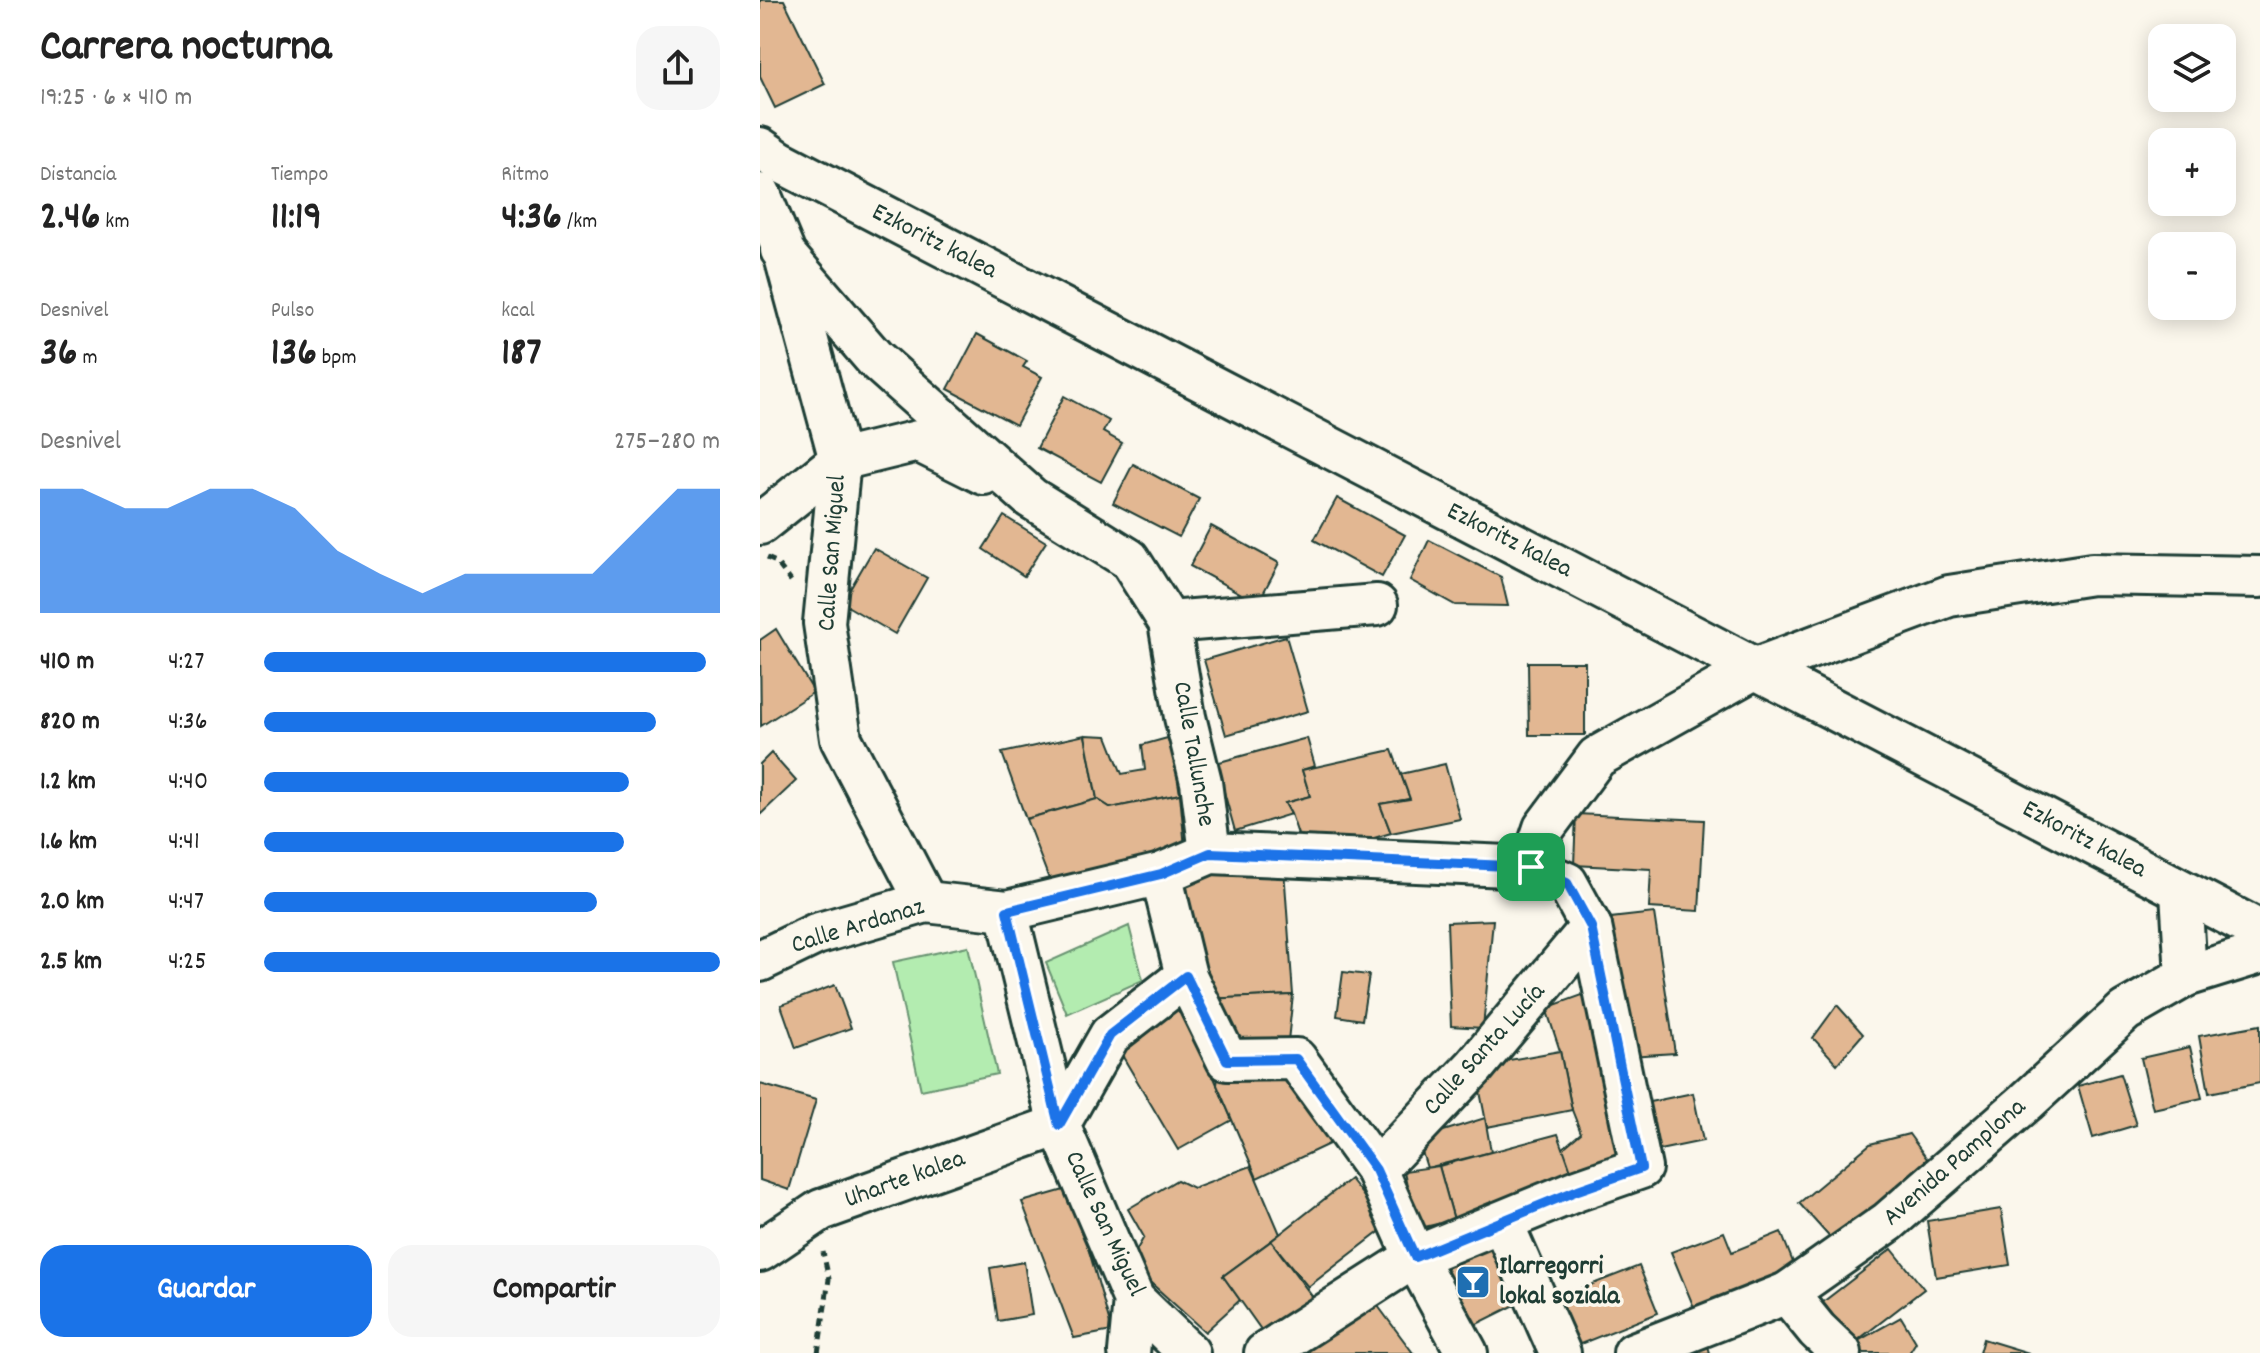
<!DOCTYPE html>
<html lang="es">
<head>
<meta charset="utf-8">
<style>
	:root { --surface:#fff; --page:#f6f6f6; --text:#222; --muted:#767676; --accent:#1a73e8 }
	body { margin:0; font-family:Dekko,sans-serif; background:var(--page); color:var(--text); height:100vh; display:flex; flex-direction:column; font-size:30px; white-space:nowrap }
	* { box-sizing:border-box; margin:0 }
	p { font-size:26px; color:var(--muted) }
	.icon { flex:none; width:44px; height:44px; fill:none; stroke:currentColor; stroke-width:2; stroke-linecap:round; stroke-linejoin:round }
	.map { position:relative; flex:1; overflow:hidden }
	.side { display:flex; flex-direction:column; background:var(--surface); width:760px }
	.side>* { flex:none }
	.fabs { position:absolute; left:1388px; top:24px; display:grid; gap:16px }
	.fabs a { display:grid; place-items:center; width:88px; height:88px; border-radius:16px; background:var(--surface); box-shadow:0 4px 20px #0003; font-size:40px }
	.pin { position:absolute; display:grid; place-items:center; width:68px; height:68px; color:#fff; margin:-34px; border-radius:16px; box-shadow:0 4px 12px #0006 }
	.round { display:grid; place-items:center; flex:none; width:84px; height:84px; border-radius:24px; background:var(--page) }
	.summary { display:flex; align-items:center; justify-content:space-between; height:136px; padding:0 40px }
	h1 { font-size:44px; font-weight:700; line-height:60px }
	.stats { display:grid; grid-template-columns:repeat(3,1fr); gap:12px; height:136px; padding:8px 40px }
	.stats div { display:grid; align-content:center }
	.stats b { font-size:40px; font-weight:700 }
	.stats small { font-size:22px; font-weight:400 }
	.stats p { font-size:22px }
	.chart { height:224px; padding:16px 40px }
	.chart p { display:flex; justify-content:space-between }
	.chart svg { width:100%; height:144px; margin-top:8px; fill:var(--accent); opacity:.7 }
	.primary-button { display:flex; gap:16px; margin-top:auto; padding:16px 40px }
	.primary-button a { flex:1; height:92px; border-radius:24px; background:var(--accent); color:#fff; font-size:32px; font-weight:700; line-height:92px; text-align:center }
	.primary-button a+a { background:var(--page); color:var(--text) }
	ul { padding:0 40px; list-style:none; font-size:26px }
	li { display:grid; grid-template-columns:128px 96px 1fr; align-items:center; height:60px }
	li i { height:20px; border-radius:10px; background:var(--accent) }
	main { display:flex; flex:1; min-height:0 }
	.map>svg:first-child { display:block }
	.green { fill:#b3ecb0; stroke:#699472; stroke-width:2 }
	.building { fill:#e2b792; stroke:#1f3d34; stroke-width:2 }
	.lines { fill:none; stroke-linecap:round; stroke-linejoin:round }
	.minor-casing { stroke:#1f3d34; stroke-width:46 }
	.path { stroke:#1f3d34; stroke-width:5; stroke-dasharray:8 6; stroke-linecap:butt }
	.minor { stroke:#fbf7ec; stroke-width:40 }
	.route-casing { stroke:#fff; stroke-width:16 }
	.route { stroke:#1a73e8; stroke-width:10 }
	.labels { text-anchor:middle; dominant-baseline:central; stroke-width:7; stroke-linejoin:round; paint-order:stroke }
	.street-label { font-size:26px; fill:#1f3d34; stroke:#fbf7ec }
	.poi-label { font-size:26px; font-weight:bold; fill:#1f3d34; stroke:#fbf7ec; text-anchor:start }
</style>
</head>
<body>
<main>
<section class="side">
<div class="summary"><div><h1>Carrera nocturna</h1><p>19:25 · 6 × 410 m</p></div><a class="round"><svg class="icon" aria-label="share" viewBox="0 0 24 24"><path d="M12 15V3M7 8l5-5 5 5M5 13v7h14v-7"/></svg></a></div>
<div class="stats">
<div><p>Distancia</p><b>2.46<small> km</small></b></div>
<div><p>Tiempo</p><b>11:19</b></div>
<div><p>Ritmo</p><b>4:36<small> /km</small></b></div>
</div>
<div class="stats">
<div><p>Desnivel</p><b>36<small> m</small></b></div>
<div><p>Pulso</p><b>136<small> bpm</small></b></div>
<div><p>kcal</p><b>187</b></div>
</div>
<div class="chart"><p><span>Desnivel</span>275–280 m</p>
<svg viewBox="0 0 160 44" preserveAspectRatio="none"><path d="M0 44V6L10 6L20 12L30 12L40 6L50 6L60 12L70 25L80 32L90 38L100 32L110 32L120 32L130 32L140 19L150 6L160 6V44z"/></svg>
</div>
<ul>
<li><b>410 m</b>4:27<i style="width:97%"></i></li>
<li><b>820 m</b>4:36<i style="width:86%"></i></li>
<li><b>1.2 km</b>4:40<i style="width:80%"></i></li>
<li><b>1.6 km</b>4:41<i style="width:79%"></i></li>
<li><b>2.0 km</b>4:47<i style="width:73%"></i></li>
<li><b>2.5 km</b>4:25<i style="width:100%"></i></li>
</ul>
<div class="primary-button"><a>Guardar</a><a>Compartir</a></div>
</section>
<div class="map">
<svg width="1500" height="1353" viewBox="0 0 1500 1353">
	<rect width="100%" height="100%" fill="#fbf7ec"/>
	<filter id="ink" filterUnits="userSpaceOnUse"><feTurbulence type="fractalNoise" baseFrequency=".0125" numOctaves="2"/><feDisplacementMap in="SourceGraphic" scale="16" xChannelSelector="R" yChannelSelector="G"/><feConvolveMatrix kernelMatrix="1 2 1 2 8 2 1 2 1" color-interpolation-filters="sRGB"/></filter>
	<g filter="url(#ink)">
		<g class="green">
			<polygon points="369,926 383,980 307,1014 286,963"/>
			<polygon points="208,946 237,1074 161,1090 133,962"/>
		</g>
		<g class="building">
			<polygon points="0,0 24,0 65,84 15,108 0,77"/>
			<polygon points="217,334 267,361 263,367 282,377 256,425 188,389"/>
			<polygon points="304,396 349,421 343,432 362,443 341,482 277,448"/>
			<polygon points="373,464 439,499 419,537 353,503"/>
			<polygon points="577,498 645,535 622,577 554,540"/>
			<polygon points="244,516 286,542 264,576 223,549"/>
			<polygon points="451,526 519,563 498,603 430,566"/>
			<polygon points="669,540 741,577 748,606 695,605 650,580"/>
			<polygon points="114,548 167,578 135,634 82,603"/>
			<polygon points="16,629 54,692 1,726 0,640"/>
			<polygon points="526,636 548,711 466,735 444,660"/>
			<polygon points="768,662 825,662 825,735 769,735"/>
			<polygon points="325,735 337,799 266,819 242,753"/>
			<polygon points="325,735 347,736 362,774 385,770 382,745 411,737 420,794 351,808 337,799"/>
			<polygon points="547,738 555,766 542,770 550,796 525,803 531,814 475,831 456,763"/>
			<polygon points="632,750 650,799 620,804 631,833 546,858 531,814 525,803 550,796 542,770"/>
			<polygon points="11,753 36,781 0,815 0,764"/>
			<polygon points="685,764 700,819 631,833 620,804 650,799 641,774"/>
			<polygon points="420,794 425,848 289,879 266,819 337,799 351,808"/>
			<polygon points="816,814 944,820 939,911 889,908 891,869 814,865"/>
			<polygon points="423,864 524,869 533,995 446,999"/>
			<polygon points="894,913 915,1053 869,1056 851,918"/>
			<polygon points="733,920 723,1028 691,1026 687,922"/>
			<polygon points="583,972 609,975 602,1020 577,1016"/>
			<polygon points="75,985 91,1028 36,1048 21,1005"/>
			<polygon points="415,985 472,1120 418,1150 350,1035"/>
			<polygon points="836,990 871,1160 818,1190 802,1149 821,1133 812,1110 800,1051 786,1008"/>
			<polygon points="533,995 526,1059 467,1060 446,999"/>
			<polygon points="1077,1005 1103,1034 1077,1064 1053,1038"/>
			<polygon points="1500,1025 1500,1083 1449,1093 1439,1036"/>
			<polygon points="1430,1047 1442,1098 1393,1109 1381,1058"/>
			<polygon points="800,1051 812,1110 727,1127 715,1066"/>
			<polygon points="536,1059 590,1134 497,1178 457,1085 459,1067"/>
			<polygon points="1360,1074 1376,1125 1333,1138 1318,1086"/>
			<polygon points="0,1084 56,1100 29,1190 0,1180"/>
			<polygon points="933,1093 943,1141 885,1153 875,1105"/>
			<polygon points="725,1118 731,1152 667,1168 658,1139"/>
			<polygon points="798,1134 818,1190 694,1220 679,1166"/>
			<polygon points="1149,1134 1170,1163 1074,1242 1039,1203 1110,1144"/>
			<polygon points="491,1166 520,1234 463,1276 480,1300 445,1332 369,1263 384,1237 368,1209 417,1180 433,1188"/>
			<polygon points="679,1166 694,1220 656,1229 644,1171"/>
			<polygon points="590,1179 627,1226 548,1287 511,1241"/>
			<polygon points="311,1188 352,1331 314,1338 262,1202"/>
			<polygon points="1241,1209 1250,1265 1176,1277 1167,1221"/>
			<polygon points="732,1232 767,1299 703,1331 669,1265"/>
			<polygon points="964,1232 972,1252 1021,1232 1036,1270 935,1310 911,1252"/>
			<polygon points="511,1241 557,1303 507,1338 463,1276"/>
			<polygon points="1132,1249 1164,1289 1094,1343 1063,1302"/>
			<polygon points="264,1262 272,1315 238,1321 230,1268"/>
			<polygon points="879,1266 898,1313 808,1349 789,1301"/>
			<polygon points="615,1302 653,1353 532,1353"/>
			<polygon points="1141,1317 1156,1342 1149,1353 1104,1353 1094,1343"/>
			<polygon points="1223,1339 1269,1353 1219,1353"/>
			<polygon points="948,1346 950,1353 926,1353"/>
		</g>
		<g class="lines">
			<g class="minor-casing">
				<g id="minor">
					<polyline points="0,148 19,161 1500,931"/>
					<polyline points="0,194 23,249 80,460 64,623 81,739 166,902"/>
					<polyline points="21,250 115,359 271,498 369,559 409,622 425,717 441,782 450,853"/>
					<polyline points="0,524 80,460 158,441 224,474"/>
					<polyline points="409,622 617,605"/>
					<polyline points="771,867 784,828 837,757 994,669 1189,596 1332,574 1500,577"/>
					<polyline points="401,874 426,976 467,1060 536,1059 616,1170 655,1257 707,1353"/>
					<polyline points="1421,892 1426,976"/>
					<polyline points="247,911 299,1125 374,1300 429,1353"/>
					<polyline points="0,961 56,934 166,902 247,911 401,874 450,853 771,867 807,883 831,927 881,1168 818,1190 655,1257 505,1353"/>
					<polyline points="299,1125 350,1035 426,976"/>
					<polyline points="616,1170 715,1066 831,927"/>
					<polyline points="742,1222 800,1353"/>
					<polyline points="0,1251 61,1210 299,1125"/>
					<polyline points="1027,1293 1057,1330 1081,1353"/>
					<polyline points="369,1353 374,1300"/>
					<polyline points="874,1353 1027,1293 1128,1222 1266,1102 1365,1011 1426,976 1500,953"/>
				</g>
			</g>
			<g class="path">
				<polyline points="7,558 16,562 31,581"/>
				<polyline points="58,1353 69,1279 63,1252"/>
			</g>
			<use href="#minor" class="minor"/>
		</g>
	</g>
	<g class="lines" filter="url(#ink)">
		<g class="route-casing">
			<polygon id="route" points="450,853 771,867 807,883 831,927 881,1168 818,1190 655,1257 616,1170 536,1059 467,1060 426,976 350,1035 299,1125 247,911 401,874"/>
		</g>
		<use href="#route" class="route"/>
	</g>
	<defs>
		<g id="bar-square" transform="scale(1.8)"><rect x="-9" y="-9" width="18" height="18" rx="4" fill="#1f6fb2" stroke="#fbf7ec"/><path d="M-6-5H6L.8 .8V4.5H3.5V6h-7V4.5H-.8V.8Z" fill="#fff"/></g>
	</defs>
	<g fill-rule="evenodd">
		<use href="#bar-square" x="713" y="1282"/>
	</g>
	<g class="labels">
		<g class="street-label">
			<text transform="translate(174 242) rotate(27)">Ezkoritz kalea</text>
			<text transform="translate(749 541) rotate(27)">Ezkoritz kalea</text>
			<text transform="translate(73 553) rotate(-86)">Calle San Miguel</text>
			<text transform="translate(433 754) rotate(80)">Calle Tallunche</text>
			<text transform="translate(1324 840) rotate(28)">Ezkoritz kalea</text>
			<text transform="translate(98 927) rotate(-17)">Calle Ardanaz</text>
			<text transform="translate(725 1050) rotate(-48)">Calle Santa Lucía</text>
			<text transform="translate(1195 1163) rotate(-41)">Avenida Pamplona</text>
			<text transform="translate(145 1180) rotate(-20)">Uharte kalea</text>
			<text transform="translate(344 1224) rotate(65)">Calle San Miguel</text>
		</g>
		<g class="poi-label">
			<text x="739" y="1267">Ilarregorri<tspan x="739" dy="30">lokal soziala</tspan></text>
		</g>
	</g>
</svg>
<div class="fabs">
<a><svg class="icon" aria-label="layers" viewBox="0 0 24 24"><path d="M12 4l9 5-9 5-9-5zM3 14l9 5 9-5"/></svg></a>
<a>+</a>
<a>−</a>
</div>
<div class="pin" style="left:771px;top:867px;background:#1e9e55"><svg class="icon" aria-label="arrive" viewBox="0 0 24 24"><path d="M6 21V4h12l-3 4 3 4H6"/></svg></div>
</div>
</main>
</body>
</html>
